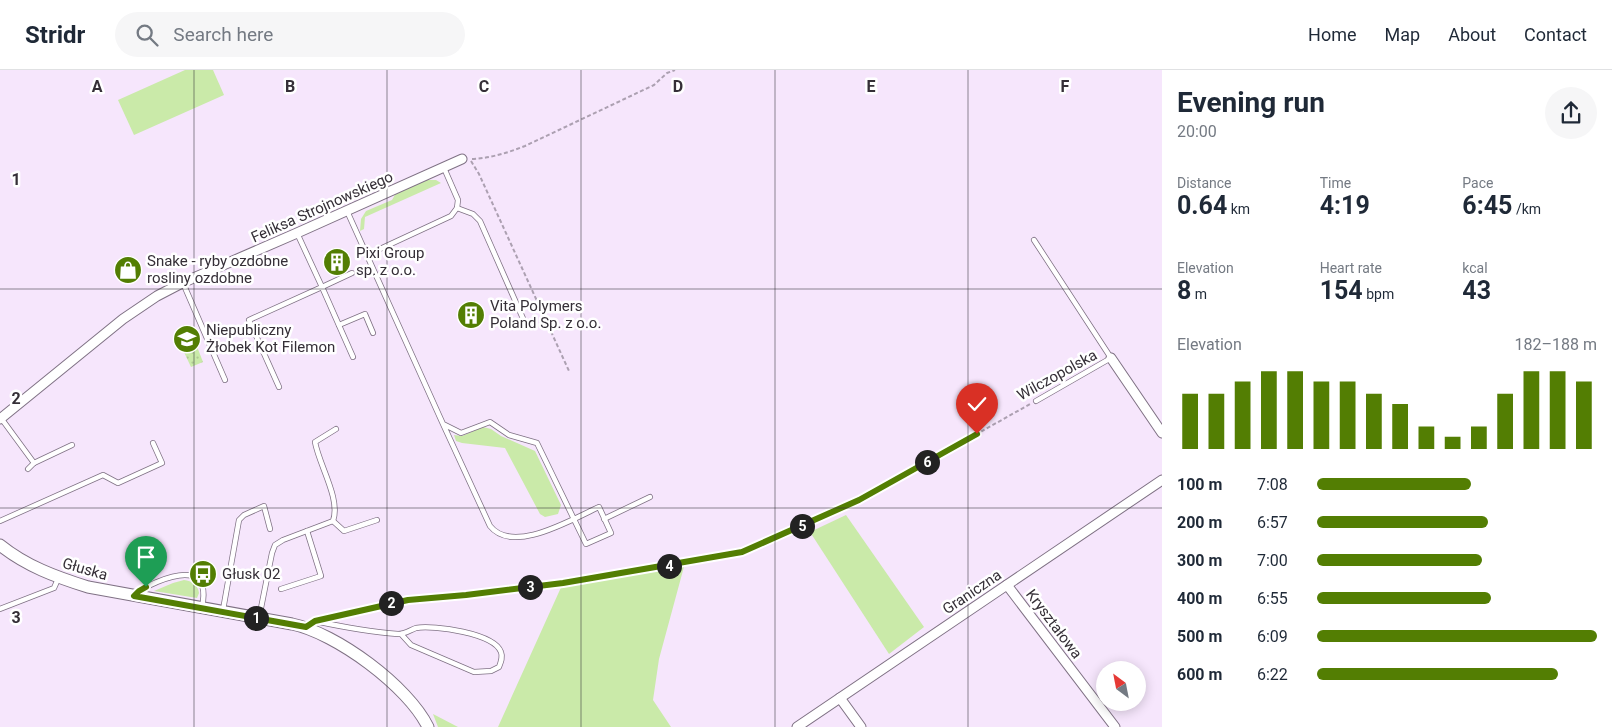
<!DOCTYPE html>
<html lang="en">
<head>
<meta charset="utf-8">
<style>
	:root { --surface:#fff; --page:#f6f6f7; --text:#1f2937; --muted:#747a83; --line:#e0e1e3; --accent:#537e03 }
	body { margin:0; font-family:Roboto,sans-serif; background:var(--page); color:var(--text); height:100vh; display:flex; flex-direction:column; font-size:19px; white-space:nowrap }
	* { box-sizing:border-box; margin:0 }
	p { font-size:16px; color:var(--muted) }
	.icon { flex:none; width:28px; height:28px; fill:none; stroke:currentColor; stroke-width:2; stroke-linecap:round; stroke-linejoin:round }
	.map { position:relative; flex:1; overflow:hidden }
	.side { display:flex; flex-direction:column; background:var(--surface); width:450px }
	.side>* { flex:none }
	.needle { width:32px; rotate:328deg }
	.fabs { position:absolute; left:1096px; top:591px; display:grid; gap:10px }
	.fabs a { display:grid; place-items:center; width:50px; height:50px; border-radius:50%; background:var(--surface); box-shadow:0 2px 12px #0003; font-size:25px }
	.pin { position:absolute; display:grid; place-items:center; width:42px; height:42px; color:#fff; margin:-51px -21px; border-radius:50% 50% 50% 0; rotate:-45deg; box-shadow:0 0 5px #0007 }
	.pin .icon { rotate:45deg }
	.km { position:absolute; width:25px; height:25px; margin:-12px; border-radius:50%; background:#222; color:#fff; font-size:14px; line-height:25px; text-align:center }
	.round { display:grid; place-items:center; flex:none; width:52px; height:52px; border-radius:26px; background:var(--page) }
	.summary { display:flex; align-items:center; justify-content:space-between; height:85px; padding:0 15px }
	h1 { font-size:28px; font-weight:700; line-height:38px }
	.metrics { display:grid; grid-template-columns:repeat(3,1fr); gap:8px; height:85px; padding:5px 15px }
	.metrics div { display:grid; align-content:center }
	.metrics b { font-size:25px; font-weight:700 }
	.metrics small { font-size:14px; font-weight:400 }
	.metrics p { font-size:14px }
	.chart { height:140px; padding:10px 15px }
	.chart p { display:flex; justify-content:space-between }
	.chart svg { width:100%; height:90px; margin-top:5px; stroke:var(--accent); stroke-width:6 }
	ul { padding:0 15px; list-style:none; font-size:16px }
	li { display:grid; grid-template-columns:80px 60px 1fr; align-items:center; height:38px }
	li i { height:12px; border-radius:6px; background:var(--accent) }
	header { display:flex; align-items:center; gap:30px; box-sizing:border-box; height:70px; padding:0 25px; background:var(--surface); border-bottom:1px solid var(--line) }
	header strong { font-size:24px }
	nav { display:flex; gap:28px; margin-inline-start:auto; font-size:18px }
	.search { width:350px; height:45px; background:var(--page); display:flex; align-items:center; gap:12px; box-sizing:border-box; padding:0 18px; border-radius:28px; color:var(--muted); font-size:19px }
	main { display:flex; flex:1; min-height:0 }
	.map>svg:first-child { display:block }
	.grass { fill:#caeaa9 }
	.park { fill:url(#park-dots) }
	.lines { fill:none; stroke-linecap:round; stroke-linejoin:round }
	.service-casing { stroke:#7f7184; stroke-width:6 }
	.minor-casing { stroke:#7f7184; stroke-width:11 }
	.tertiary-casing { stroke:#7f7184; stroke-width:13 }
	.path { stroke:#aca0b1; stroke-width:2; stroke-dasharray:4 2.5; stroke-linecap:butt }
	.service { stroke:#fff; stroke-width:4.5 }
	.minor { stroke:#fff; stroke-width:9 }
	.tertiary { stroke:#fff; stroke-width:11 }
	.route-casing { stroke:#fff; stroke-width:10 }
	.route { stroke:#537e03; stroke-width:6 }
	.grid { fill:none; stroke:#352f37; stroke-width:1; stroke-opacity:0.55 }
	.labels { text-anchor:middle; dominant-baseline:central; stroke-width:5; stroke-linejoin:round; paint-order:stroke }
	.street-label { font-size:15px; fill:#352f37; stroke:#fff }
	.poi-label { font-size:15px; fill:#352f37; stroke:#fff; text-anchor:start }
	.grid-label { font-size:16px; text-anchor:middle; font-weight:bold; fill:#352f37; stroke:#fff; stroke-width:5; stroke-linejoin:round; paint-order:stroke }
</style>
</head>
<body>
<header>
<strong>Stridr</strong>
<div class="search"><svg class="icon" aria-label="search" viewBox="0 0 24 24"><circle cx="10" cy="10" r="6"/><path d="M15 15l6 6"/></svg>Search here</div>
<nav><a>Home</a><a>Map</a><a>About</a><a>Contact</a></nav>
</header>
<main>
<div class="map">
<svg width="1162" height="657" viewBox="0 0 1162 657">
	<defs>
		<pattern id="park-dots" width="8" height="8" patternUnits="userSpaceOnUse" patternTransform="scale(1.25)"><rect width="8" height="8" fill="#caeaa9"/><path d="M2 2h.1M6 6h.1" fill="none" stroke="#aec992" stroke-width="1.8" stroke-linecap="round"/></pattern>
	</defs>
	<rect width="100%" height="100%" fill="#f6e6fc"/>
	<g class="grass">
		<polygon points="185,0 213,0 224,25 134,65 118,30"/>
		<polygon points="427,110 436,110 441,113 365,147 364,159 360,161 361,149 366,141 392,130 396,123"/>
		<polygon points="483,357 491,359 501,366 535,381 561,435 558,444 545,447 540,444 505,378 462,373 456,371 454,365 462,366"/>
		<polygon points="846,445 924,557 889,584 810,462"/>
		<polygon points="685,493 659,589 653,630 671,657 498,657 563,513"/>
		<path d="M184,510C192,511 198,515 199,523L197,528L154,521L173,513Z"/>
		<polygon points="433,644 458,657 438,657"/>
	</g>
	<polygon class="park" points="196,274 203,292 191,297 183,280"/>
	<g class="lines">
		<g class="service-casing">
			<g id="service">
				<polyline points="444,98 458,130 457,138"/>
				<path d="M347,141L443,354L461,363L490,352L509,365L537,373L586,474L611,463L599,437C572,449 513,485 490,456L443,354"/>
				<polyline points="1034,170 1111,288 1036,331"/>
				<polyline points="367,185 451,146 457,138 473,144 480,151 525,253"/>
				<polyline points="352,203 322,217 353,287"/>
				<polyline points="183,213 225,310"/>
				<polyline points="339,255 365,244 373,263"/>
				<polyline points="279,317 249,250 322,217 297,163"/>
				<polyline points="1,348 34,393 72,375"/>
				<polyline points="28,399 34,393"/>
				<polyline points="604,449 650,427"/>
				<polyline points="0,451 103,405 118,413 162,393 153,373"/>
				<polyline points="333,451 344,461 377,450"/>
				<polyline points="281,519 321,506 307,461"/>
				<path d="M136,524C142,518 150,515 157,512C184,501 210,499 202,537"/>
				<polyline points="0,539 54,518 58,509"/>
				<polyline points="223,540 239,450 244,445 264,436 270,459"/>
				<path d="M259,548L272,483L275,475L283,470L333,451C341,429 319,395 315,372L336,359"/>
				<path d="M315,551C343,557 371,562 398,564C405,564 410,560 416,558C434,555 494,563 501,582C503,587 501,592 499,597L491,601L474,602L411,575L401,564"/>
			</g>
		</g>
		<g class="minor-casing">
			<g id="minor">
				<polyline points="1111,288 1162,363"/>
				<polyline points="0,349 123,249 157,226 182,213 297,163 462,89"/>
				<polyline points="1007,515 1115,657"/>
				<polyline points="840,628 861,657"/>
				<polyline points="797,657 1162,410"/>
			</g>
		</g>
		<g class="tertiary-casing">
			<path id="tertiary" d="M0,475C26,496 56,507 88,517L292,554C336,563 408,616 428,657"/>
		</g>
		<g class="path">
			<path d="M472,89C491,88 507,83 525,76L654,15L667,3L675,0"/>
			<polyline points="471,91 479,104 569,301"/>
			<polyline points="185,279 186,281 193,278"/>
			<polyline points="333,547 408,530 466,525 563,513 742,482 859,430 1032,333"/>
		</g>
		<use href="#service" class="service"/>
		<use href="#minor" class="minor"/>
		<use href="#tertiary" class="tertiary"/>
	</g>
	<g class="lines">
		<g class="route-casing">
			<polyline id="route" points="146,517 139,521 134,526 306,557 315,551 408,530 466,525 563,513 742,482 859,430 977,364"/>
		</g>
		<use href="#route" class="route"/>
	</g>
	<path class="grid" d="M194,0V657M387,0V657M581,0V657M775,0V657M968,0V657M0,219H1162M0,438H1162"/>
	<defs>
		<g id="building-disc" transform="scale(1.4375)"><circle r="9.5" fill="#537e03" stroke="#fff"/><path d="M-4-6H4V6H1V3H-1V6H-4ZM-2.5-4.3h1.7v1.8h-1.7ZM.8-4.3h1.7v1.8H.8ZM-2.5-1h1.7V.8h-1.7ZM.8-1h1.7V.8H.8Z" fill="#fff"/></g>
		<g id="shop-disc" transform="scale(1.4375)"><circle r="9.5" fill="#537e03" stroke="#fff"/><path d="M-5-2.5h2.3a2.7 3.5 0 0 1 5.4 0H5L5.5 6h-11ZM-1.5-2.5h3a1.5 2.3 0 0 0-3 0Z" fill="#fff"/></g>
		<g id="school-disc" transform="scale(1.4375)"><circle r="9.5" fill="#537e03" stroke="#fff"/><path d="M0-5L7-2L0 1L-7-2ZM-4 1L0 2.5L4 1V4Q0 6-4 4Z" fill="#fff"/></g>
		<g id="bus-disc" transform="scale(1.4375)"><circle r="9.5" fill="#537e03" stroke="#fff"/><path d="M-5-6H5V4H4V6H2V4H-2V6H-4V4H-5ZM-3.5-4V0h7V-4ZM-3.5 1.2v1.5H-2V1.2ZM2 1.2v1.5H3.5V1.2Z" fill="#fff"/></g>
	</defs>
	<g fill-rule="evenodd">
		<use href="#building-disc" x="337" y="192"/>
		<use href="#shop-disc" x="128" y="200"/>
		<use href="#building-disc" x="471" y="245"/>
		<use href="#school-disc" x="187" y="269"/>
		<use href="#bus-disc" x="203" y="504"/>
	</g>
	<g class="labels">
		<g class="street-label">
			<text transform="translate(322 137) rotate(-24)">Feliksa Strojnowskiego</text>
			<text transform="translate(1057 305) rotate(-29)">Wilczopolska</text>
			<text transform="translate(85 499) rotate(16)">Głuska</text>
			<text transform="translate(972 522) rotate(-34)">Graniczna</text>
			<text transform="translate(1054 554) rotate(53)">Kryształowa</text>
		</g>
		<g class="poi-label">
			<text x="356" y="183">Pixi Group<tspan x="356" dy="17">sp. z o.o.</tspan></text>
			<text x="147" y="191">Snake - ryby ozdobne<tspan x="147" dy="17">rosliny ozdobne</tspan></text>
			<text x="490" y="236">Vita Polymers<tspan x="490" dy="17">Poland Sp. z o.o.</tspan></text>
			<text x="206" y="260">Niepubliczny<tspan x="206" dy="17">Żłobek Kot Filemon</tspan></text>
			<text x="222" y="504">Głusk 02</text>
		</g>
	</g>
	<g class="grid-label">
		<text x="97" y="22">A</text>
		<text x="290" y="22">B</text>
		<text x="484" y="22">C</text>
		<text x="678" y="22">D</text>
		<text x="871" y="22">E</text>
		<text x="1065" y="22">F</text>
		<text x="16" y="115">1</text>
		<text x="16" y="334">2</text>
		<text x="16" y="553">3</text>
	</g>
</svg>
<div class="fabs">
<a><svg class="needle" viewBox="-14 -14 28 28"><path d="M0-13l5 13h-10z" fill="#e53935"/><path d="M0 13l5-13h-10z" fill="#747a83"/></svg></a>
</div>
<div class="pin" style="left:146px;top:517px;background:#1e9e55"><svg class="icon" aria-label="arrive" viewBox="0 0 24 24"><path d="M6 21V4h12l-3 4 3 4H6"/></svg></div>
<div class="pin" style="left:977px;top:364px;background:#d93025"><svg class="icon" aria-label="check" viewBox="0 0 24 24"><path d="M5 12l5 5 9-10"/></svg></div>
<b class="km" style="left:256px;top:548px">1</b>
<b class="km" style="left:391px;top:533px">2</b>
<b class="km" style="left:530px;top:517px">3</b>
<b class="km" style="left:669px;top:496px">4</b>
<b class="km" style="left:802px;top:456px">5</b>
<b class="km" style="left:927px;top:392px">6</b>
</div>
<section class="side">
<div class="summary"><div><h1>Evening run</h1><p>20:00</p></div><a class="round"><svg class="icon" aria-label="share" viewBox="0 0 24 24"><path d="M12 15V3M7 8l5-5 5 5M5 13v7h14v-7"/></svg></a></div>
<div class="metrics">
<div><p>Distance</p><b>0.64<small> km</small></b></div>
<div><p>Time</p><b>4:19</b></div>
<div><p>Pace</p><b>6:45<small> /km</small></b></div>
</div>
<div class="metrics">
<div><p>Elevation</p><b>8<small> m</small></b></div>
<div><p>Heart rate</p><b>154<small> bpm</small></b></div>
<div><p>kcal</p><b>43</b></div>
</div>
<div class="chart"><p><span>Elevation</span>182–188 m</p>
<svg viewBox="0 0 160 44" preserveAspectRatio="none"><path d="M5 44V17M15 44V17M25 44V11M35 44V6M45 44V6M55 44V11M65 44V11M75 44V17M85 44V22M95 44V33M105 44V38M115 44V33M125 44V17M135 44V6M145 44V6M155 44V11"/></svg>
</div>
<ul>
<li><b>100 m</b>7:08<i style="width:55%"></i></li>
<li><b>200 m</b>6:57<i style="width:61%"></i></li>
<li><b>300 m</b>7:00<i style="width:59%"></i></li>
<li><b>400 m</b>6:55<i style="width:62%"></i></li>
<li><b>500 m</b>6:09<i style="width:100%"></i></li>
<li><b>600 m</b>6:22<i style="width:86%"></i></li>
</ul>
</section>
</main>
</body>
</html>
